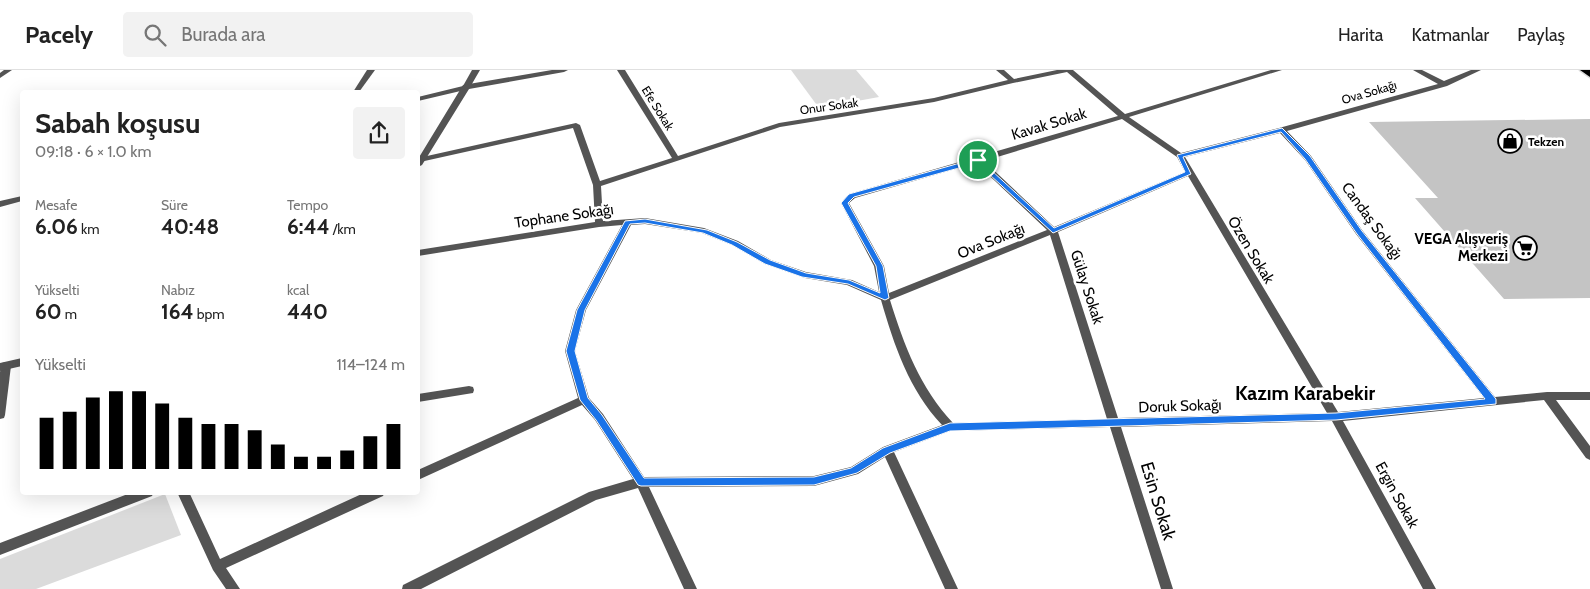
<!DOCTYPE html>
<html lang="tr">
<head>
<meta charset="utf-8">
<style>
	:root { --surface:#fff; --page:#f2f2f2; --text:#222; --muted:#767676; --line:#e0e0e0; --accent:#000 }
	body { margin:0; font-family:Cabin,sans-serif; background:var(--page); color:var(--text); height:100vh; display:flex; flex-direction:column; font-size:19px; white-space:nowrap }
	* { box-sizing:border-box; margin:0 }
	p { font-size:16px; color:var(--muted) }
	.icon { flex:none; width:28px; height:28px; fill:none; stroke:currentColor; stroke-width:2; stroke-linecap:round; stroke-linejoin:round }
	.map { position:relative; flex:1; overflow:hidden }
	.side { position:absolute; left:20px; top:20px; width:400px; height:405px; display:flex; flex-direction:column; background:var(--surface); border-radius:5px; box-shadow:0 5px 20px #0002 }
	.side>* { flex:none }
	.pin { position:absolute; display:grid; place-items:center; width:42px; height:42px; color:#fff; margin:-21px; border:2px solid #fff; border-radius:50%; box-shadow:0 1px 5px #0007 }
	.round { display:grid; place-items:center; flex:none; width:52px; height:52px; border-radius:5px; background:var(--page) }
	.summary { display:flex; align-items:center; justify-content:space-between; height:85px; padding:0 15px }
	h1 { font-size:28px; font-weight:700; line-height:38px }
	.stats { display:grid; grid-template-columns:repeat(3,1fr); gap:8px; height:85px; padding:5px 15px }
	.stats div { display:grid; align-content:center }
	.stats b { font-size:21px; font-weight:700 }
	.stats small { font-size:14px; font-weight:400 }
	.stats p { font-size:14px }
	.chart { height:140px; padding:10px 15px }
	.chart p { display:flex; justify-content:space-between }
	.chart svg { width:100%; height:90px; margin-top:5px; stroke:var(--accent); stroke-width:6 }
	header { display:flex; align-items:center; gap:30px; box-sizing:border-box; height:70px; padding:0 25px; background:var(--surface); border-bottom:1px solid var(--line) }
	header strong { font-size:24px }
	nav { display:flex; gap:28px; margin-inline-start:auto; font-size:18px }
	.search { width:350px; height:45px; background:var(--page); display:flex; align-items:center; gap:12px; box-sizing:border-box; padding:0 18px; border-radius:5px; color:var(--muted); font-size:19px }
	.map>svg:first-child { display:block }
	.green { fill:#dbdbdb }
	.building { fill:#c4c4c4 }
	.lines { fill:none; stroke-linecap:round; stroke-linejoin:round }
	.primary-casing { stroke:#dbdbdb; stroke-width:3 }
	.minor { fill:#545454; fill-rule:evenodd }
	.tertiary { fill:#545454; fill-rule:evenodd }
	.primary { fill:#000; fill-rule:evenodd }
	.route { fill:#1a73e8; stroke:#fff; fill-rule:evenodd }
	.labels { text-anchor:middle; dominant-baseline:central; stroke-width:5; stroke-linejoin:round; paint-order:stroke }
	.far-street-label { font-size:12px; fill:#000; stroke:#fff }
	.far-poi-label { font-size:12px; font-weight:bold; fill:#000; stroke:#fff; text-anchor:start }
	.street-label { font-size:15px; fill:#000; stroke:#fff }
	.poi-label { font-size:15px; font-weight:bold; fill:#000; stroke:#fff; text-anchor:end }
	.near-street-label { font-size:18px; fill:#000; stroke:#fff }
	.district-label { font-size:20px; font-weight:bold; fill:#000; stroke:#fff }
</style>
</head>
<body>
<header>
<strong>Pacely</strong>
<div class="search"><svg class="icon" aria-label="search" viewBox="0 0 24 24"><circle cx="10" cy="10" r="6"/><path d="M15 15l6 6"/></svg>Burada ara</div>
<nav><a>Harita</a><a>Katmanlar</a><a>Paylaş</a></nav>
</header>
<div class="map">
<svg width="1590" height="519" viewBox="0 0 1590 519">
	<rect width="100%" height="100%" fill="#fff"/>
	<g class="green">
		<polygon points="791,0 856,0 879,27 819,38"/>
		<polygon points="165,424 181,465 36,519 0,519 0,489"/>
	</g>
	<polygon class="building" points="1590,49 1590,228 1504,229 1415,128 1438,128 1369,52"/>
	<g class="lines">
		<g class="primary-casing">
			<polygon id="primary" points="1580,0 1590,0 1590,7"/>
		</g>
		<g class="minor">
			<polygon points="4,0 12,0 0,8 0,3"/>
			<polygon points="367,0 375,0 359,22 353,22"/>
			<polygon points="472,0 480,0 469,19 418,31 418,27 463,16"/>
			<path d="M617,0H625L678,86L779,53L934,28L1008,10L996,0H1004L1014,9L1057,0H1073L1125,44L1271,0H1282L1129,47L1181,83L1279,58L1438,14L1413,0H1422L1444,11L1471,0H1481L1447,16L1287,61L1311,86L1362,160L1495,327L1547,322H1590V330H1556L1590,376V390L1586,388L1544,330L1343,351L1436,519H1423L1332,351L1121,357L1173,519H1161L1110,357L950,361L894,382L958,519H945L885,387L858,404L814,416L649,417L697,519H684L638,418L596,430L421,519H402L403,515L589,422L633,409L595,350L582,335L418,410V400L578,328L565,281L576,240L622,155L599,157L418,186V180L595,152L593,115L573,58L420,92H418V88L576,53L580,55L600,111L672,88ZM1067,2L1118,46L849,124L841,133L874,196L879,222L852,210L806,202L771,190L738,171L704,158L645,148L603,151L601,116L780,57L934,32L1013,13ZM1122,49L1177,87L1185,102L1054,157L984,91ZM1280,63L1305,90L1356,164L1484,328L1338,342L1185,87ZM976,93L1047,160L889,223L884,196L849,133L855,128ZM1188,106L1327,343L1118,348L1058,162ZM645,154L702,163L732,175L765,194L805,208L847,215L881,230C894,275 909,320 942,355L883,377L851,397L814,406L644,407L603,344L589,328L575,281L586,240L631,155ZM1050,165L1107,349L953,353C920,318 904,275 890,230Z"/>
			<polygon points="22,126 22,131 0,137 0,131"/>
			<polygon points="6,292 10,293 11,296 5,345 4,348 0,349 0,302 2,293"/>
			<polygon points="469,316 473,317 474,320 473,323 418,332 418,324"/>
			<polygon points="133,422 154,422 152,426 0,485 0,473"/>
			<polygon points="177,422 189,422 220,489 366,422 385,422 383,426 226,498 240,519 226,519 213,500"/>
		</g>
		<g class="tertiary">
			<polygon points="552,0 568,0 564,2 469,19 422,95 418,97 418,89 463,15"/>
			<polygon points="22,288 22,296 0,301 0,293"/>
		</g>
		<use href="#primary" class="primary"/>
	</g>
	<path class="route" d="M1282,58L1310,86L1362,161L1496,329V334L1336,350L950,361L890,383L857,403L814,415L641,416L638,415L596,350L580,330L566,281L577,240L625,151L645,149L707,160L737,172L770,190L806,203L849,210L880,223L876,196L841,133L849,124L978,88L1054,158L1185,102L1177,85ZM1281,62L1305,89L1357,164L1485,329L1336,343L950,353L883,378L851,398L814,407L644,408L602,345L588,328L575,281L585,240L630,154L645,153L703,163L732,175L765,194L802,207L848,214L885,230L889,228L883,196L848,133L854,127L977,93L1053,163L1191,104L1183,87Z"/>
	<defs>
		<g id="shop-ring" transform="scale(1.25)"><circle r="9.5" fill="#fff" stroke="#000" stroke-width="1.5"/><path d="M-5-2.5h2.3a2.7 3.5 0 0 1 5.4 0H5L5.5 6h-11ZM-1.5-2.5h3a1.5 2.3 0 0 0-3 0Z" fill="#000"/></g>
		<g id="supermarket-ring" transform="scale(1.25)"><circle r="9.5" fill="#fff" stroke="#000" stroke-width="1.5"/><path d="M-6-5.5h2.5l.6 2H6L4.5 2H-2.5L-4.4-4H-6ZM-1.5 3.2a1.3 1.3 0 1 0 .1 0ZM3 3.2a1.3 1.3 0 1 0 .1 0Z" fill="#000"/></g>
	</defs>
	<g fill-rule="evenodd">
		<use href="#shop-ring" x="1510" y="71"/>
		<use href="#supermarket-ring" x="1525" y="178"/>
	</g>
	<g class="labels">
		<g class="far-street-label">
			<text transform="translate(1369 22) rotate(-16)">Ova Sokağı</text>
			<text transform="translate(829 36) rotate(-8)">Onur Sokak</text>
			<text transform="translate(658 38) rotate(58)">Efe Sokak</text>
		</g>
		<g class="far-poi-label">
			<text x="1528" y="71">Tekzen</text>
		</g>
		<g class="street-label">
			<text transform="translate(1049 54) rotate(-17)">Kavak Sokak</text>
			<text transform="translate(564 146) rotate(-8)">Tophane Sokağı</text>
			<text transform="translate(1372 151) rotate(54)">Candaş Sokağı</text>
			<text transform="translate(991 171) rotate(-22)">Ova Sokağı</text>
			<text transform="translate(1251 180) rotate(59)">Özen Sokak</text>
			<text transform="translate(1087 217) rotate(72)">Gülay Sokak</text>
			<text transform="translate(1180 336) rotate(-2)">Doruk Sokağı</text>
			<text transform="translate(1397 425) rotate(61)">Ergin Sokak</text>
		</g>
		<g class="poi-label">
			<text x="1508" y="169">VEGA Alışveriş<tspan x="1508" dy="17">Merkezi</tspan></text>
		</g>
		<g class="near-street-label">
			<text transform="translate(1158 431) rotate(73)">Esin Sokak</text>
		</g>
		<g class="district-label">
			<text x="1305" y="323">Kazım Karabekir</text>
		</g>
	</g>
</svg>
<div class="pin" style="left:978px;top:90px;background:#1e9e55"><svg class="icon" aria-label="arrive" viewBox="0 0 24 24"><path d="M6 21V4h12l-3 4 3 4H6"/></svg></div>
<section class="side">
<div class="summary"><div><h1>Sabah koşusu</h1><p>09:18 · 6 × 1.0 km</p></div><a class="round"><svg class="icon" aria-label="share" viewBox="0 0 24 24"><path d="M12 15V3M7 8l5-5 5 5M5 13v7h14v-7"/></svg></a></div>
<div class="stats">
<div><p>Mesafe</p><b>6.06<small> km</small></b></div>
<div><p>Süre</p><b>40:48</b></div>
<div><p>Tempo</p><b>6:44<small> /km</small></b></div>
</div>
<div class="stats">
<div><p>Yükselti</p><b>60<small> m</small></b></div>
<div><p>Nabız</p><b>164<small> bpm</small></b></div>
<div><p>kcal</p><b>440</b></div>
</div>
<div class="chart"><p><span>Yükselti</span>114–124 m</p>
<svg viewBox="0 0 160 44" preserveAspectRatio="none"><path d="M5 44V19M15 44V16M25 44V9M35 44V6M45 44V6M55 44V12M65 44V19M75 44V22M85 44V22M95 44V25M105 44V32M115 44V38M125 44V38M135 44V35M145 44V28M155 44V22"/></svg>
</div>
</section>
</div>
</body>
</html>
